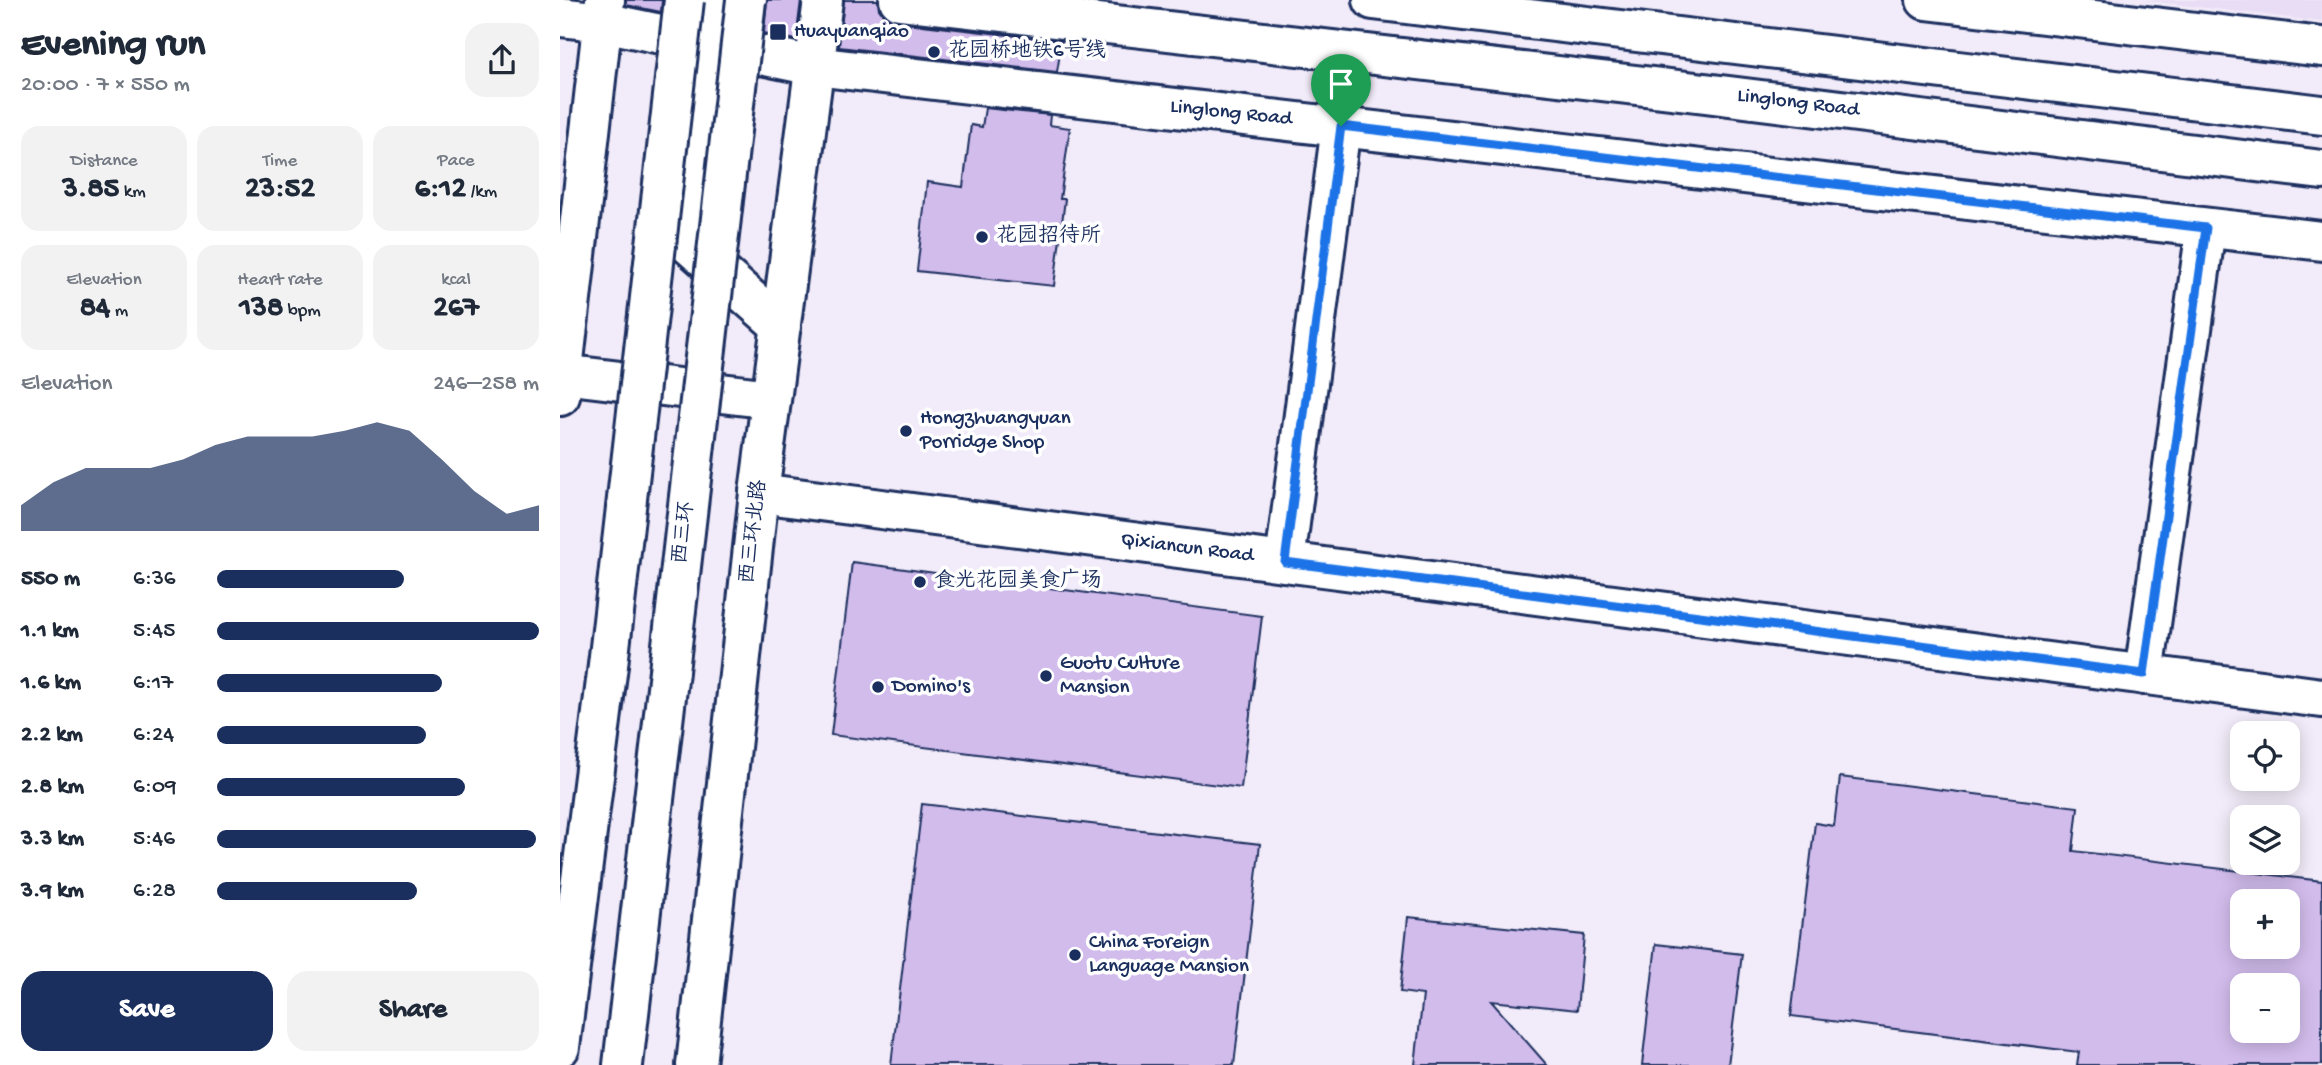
<!DOCTYPE html>
<html lang="en">
<head>
<meta charset="utf-8">
<style>
	:root { --surface:#fff; --page:#f2f2f3; --text:#1f2937; --muted:#747a83; --accent:#1b2f5e }
	body { margin:0; font-family:"Gochi Hand","LXGW WenKai TC",sans-serif; background:var(--page); color:var(--text); height:100vh; display:flex; flex-direction:column; font-size:26px; white-space:nowrap }
	* { box-sizing:border-box; margin:0 }
	p { font-size:23px; color:var(--muted) }
	.icon { flex:none; width:38px; height:38px; fill:none; stroke:currentColor; stroke-width:2; stroke-linecap:round; stroke-linejoin:round }
	.map { position:relative; flex:1; overflow:hidden }
	.details { display:flex; flex-direction:column; background:var(--surface); width:560px }
	.details>* { flex:none }
	.fabs { position:absolute; left:1670px; top:721px; display:grid; gap:14px }
	.fabs a { display:grid; place-items:center; width:70px; height:70px; border-radius:14px; background:var(--surface); box-shadow:0 4px 18px #0003; font-size:35px }
	.pin { position:absolute; display:grid; place-items:center; width:60px; height:60px; color:#fff; margin:-72px -30px; border-radius:50% 50% 50% 0; rotate:-45deg; box-shadow:0 0 7px #0007 }
	.pin .icon { rotate:45deg }
	.round { display:grid; place-items:center; flex:none; width:74px; height:74px; border-radius:21px; background:var(--page) }
	.summary { display:flex; align-items:center; justify-content:space-between; height:119px; padding:0 21px }
	h1 { font-size:38px; font-weight:800; line-height:52px }
	.metrics { display:grid; grid-template-columns:repeat(3,1fr); gap:10px; height:119px; padding:7px 21px }
	.metrics div { display:grid; align-content:center; border-radius:18px; background:var(--page); text-align:center }
	.metrics b { font-size:30px; font-weight:800 }
	.metrics small { font-size:19px; font-weight:400 }
	.metrics p { font-size:19px }
	.chart { height:196px; padding:14px 21px }
	.chart p { display:flex; justify-content:space-between }
	.chart svg { width:100%; height:126px; margin-top:7px; fill:var(--accent); opacity:.7 }
	.action { display:flex; gap:14px; margin-top:auto; padding:14px 21px }
	.action a { flex:1; height:80px; border-radius:21px; background:var(--accent); color:#fff; font-size:28px; font-weight:800; line-height:80px; text-align:center }
	.action a+a { background:var(--page); color:var(--text) }
	ul { padding:0 21px; list-style:none; font-size:23px }
	li { display:grid; grid-template-columns:112px 84px 1fr; align-items:center; height:52px }
	li i { height:18px; border-radius:9px; background:var(--accent) }
	main { display:flex; flex:1; min-height:0 }
	.map>svg:first-child { display:block }
	.built { fill:#e8ddf5 }
	.building { fill:#d2bcec; stroke:#1b2f5e; stroke-width:2; fill-rule:evenodd }
	.lines { fill:none; stroke-linecap:round; stroke-linejoin:round }
	.minor-casing { stroke:#1b2f5e; stroke-width:44 }
	.major-casing { stroke:#1b2f5e; stroke-width:44 }
	.highway-casing { stroke:#1b2f5e; stroke-width:44 }
	.minor { stroke:#fff; stroke-width:38 }
	.major { stroke:#fff; stroke-width:38 }
	.highway { stroke:#fff; stroke-width:38 }
	.highway-bridge-casing { stroke:#1b2f5e; stroke-width:44; stroke-linecap:butt }
	.highway-bridge { stroke:#fff; stroke-width:38 }
	.route-casing { stroke:#fff; stroke-width:14 }
	.route { stroke:#1a73e8; stroke-width:9 }
	.poi-dot { fill:#1b2f5e; stroke:#fff; stroke-width:2.5 }
	.labels { text-anchor:middle; dominant-baseline:central; stroke-width:7; stroke-linejoin:round; paint-order:stroke }
	.poi-label { font-size:21px; fill:#1b2f5e; stroke:#fff; text-anchor:start }
	.street-label { font-size:21px; fill:#1b2f5e; stroke:#fff }
</style>
</head>
<body>
<main>
<section class="details">
<div class="summary"><div><h1>Evening run</h1><p>20:00 · 7 × 550 m</p></div><a class="round"><svg class="icon" aria-label="share" viewBox="0 0 24 24"><path d="M12 15V3M7 8l5-5 5 5M5 13v7h14v-7"/></svg></a></div>
<div class="metrics">
<div><p>Distance</p><b>3.85<small> km</small></b></div>
<div><p>Time</p><b>23:52</b></div>
<div><p>Pace</p><b>6:12<small> /km</small></b></div>
</div>
<div class="metrics">
<div><p>Elevation</p><b>84<small> m</small></b></div>
<div><p>Heart rate</p><b>138<small> bpm</small></b></div>
<div><p>kcal</p><b>267</b></div>
</div>
<div class="chart"><p><span>Elevation</span>246–258 m</p>
<svg viewBox="0 0 160 44" preserveAspectRatio="none"><path d="M0 44V35L10 27L20 22L30 22L40 22L50 19L60 14L70 11L80 11L90 11L100 9L110 6L120 9L130 19L140 30L150 38L160 35V44z"/></svg>
</div>
<ul>
<li><b>550 m</b>6:36<i style="width:58%"></i></li>
<li><b>1.1 km</b>5:45<i style="width:100%"></i></li>
<li><b>1.6 km</b>6:17<i style="width:70%"></i></li>
<li><b>2.2 km</b>6:24<i style="width:65%"></i></li>
<li><b>2.8 km</b>6:09<i style="width:77%"></i></li>
<li><b>3.3 km</b>5:46<i style="width:99%"></i></li>
<li><b>3.9 km</b>6:28<i style="width:62%"></i></li>
</ul>
<div class="action"><a>Save</a><a>Share</a></div>
</section>
<div class="map">
<svg width="1762" height="1065" viewBox="0 0 1762 1065">
	<rect width="100%" height="100%" fill="#f2ebf9"/>
	<filter id="ink" filterUnits="userSpaceOnUse"><feTurbulence type="fractalNoise" baseFrequency=".0143" numOctaves="2"/><feDisplacementMap in="SourceGraphic" scale="14" xChannelSelector="R" yChannelSelector="G"/><feConvolveMatrix kernelMatrix="1 2 1 2 8 2 1 2 1" color-interpolation-filters="sRGB"/></filter>
	<g filter="url(#ink)">
		<polygon class="built" points="1582,0 1762,0 1762,22"/>
		<g class="building">
			<polygon points="66,0 102,0 101,12 66,5"/>
			<polygon points="207,0 241,0 236,40 204,33"/>
			<polygon points="284,0 318,0 319,9 325,17 336,22 502,41 497,72 279,47"/>
			<polygon points="425,108 490,115 489,125 510,128 500,199 505,199 494,286 357,271 367,182 403,187 411,125 422,127"/>
			<polygon points="292,562 702,616 681,788 271,735"/>
			<path d="M1280,777L1518,807L1513,851L1762,881V1065H1517L1519,1052L1231,1016L1255,823L1274,826ZM1682,901H1727V947H1682ZM1682,985H1727V1031H1682Z"/>
			<polygon points="362,804 700,844 674,1065 331,1065"/>
			<polygon points="848,917 1024,935 1017,1010 931,1001 987,1065 855,1065 863,995 840,992"/>
			<polygon points="1096,944 1182,954 1168,1065 1082,1065"/>
		</g>
		<g class="lines">
			<g class="minor-casing">
				<g id="minor">
					<polyline points="149,0 124,240 221,326"/>
					<polyline points="1366,0 1762,47"/>
					<polyline points="0,17 43,22 254,66 1762,241"/>
					<polyline points="2,374 211,399"/>
					<polyline points="0,396 45,0"/>
					<polyline points="199,493 1762,698"/>
					<polyline points="725,562 781,126"/>
					<polyline points="1584,675 1646,228"/>
					<polyline points="136,1065 199,493 263,0"/>
				</g>
			</g>
			<g class="major-casing">
				<g id="major">
					<polyline points="339,0 1145,93 1762,170"/>
					<polyline points="813,0 1762,115"/>
				</g>
			</g>
			<g class="highway-casing">
				<g id="highway">
					<polyline points="0,1047 48,665"/>
					<polyline points="63,1065 109,671"/>
				</g>
			</g>
			<use href="#minor" class="minor"/>
			<use href="#major" class="major"/>
			<use href="#highway" class="highway"/>
			<g class="highway-bridge-casing">
				<g id="highway-bridge">
					<polyline points="48,665 124,0"/>
					<polyline points="109,671 186,0"/>
				</g>
			</g>
			<use href="#highway-bridge" class="highway-bridge"/>
		</g>
	</g>
	<g class="lines" filter="url(#ink)">
		<g class="route-casing">
			<polygon id="route" points="781,126 1646,228 1584,674 725,562"/>
		</g>
		<use href="#route" class="route"/>
	</g>
	<g class="poi-dot">
		<rect x="209" y="23" width="18" height="18" rx="3.5"/>
		<circle cx="374" cy="52" r="7"/>
		<circle cx="422" cy="237" r="7"/>
		<circle cx="346" cy="431" r="7"/>
		<circle cx="360" cy="582" r="7"/>
		<circle cx="486" cy="676" r="7"/>
		<circle cx="318" cy="687" r="7"/>
		<circle cx="515" cy="955" r="7"/>
	</g>
	<g class="labels">
		<g class="poi-label">
			<text x="234" y="32">Huayuanqiao</text>
			<text x="388" y="52">花园桥地铁6号线</text>
			<text x="436" y="237">花园招待所</text>
			<text x="360" y="419">Hongzhuangyuan<tspan x="360" dy="24">Porridge Shop</tspan></text>
			<text x="374" y="582">食光花园美食广场</text>
			<text x="500" y="664">Guotu Culture<tspan x="500" dy="24">Mansion</tspan></text>
			<text x="332" y="687">Domino's</text>
			<text x="529" y="943">China Foreign<tspan x="529" dy="24">Language Mansion</tspan></text>
		</g>
		<g class="street-label">
			<text transform="translate(1238 104) rotate(7)">Linglong Road</text>
			<text transform="translate(671 114) rotate(6)">Linglong Road</text>
			<text transform="translate(195 532) rotate(-83)">西三环北路</text>
			<text transform="translate(125 533) rotate(-83)">西三环</text>
			<text transform="translate(627 549) rotate(7)">Qixiancun Road</text>
		</g>
	</g>
</svg>
<div class="fabs">
<a><svg class="icon" aria-label="locate" viewBox="0 0 24 24"><circle cx="12" cy="12" r="6"/><path d="M12 2v4M12 18v4M2 12h4M18 12h4"/></svg></a>
<a><svg class="icon" aria-label="layers" viewBox="0 0 24 24"><path d="M12 4l9 5-9 5-9-5zM3 14l9 5 9-5"/></svg></a>
<a>+</a>
<a>−</a>
</div>
<div class="pin" style="left:781px;top:126px;background:#1e9e55"><svg class="icon" aria-label="arrive" viewBox="0 0 24 24"><path d="M6 21V4h12l-3 4 3 4H6"/></svg></div>
</div>
</main>
</body>
</html>
